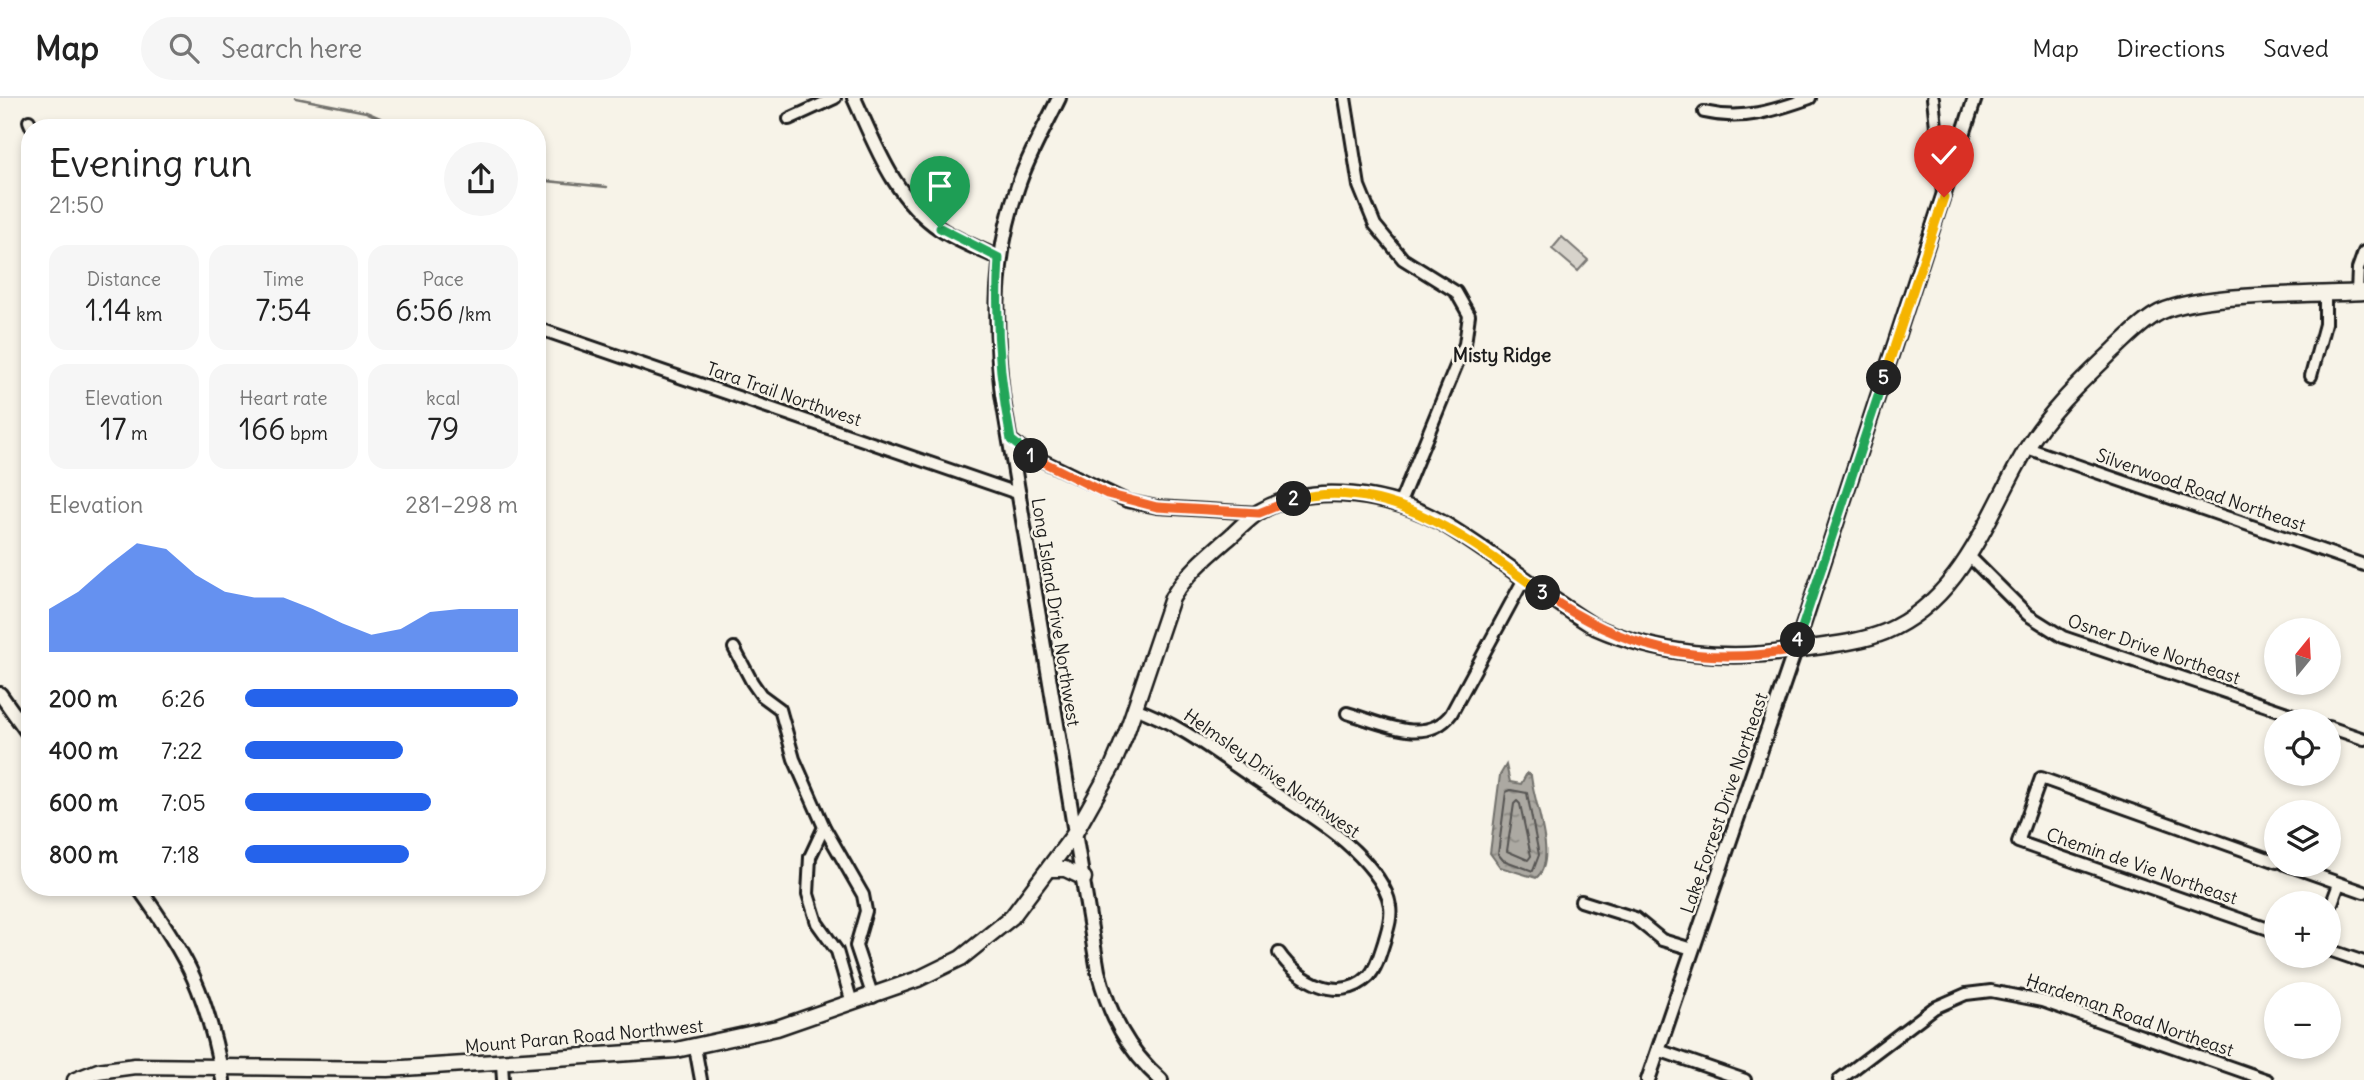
<!DOCTYPE html>
<html lang="en">
<head>
<meta charset="utf-8">
<style>
	:root { --surface:#fff; --page:#f6f6f6; --text:#222; --muted:#767676; --line:#e0e0e0; --accent:#2563eb }
	body { margin:0; font-family:Delius,sans-serif; background:var(--page); color:var(--text); height:100vh; display:flex; flex-direction:column; font-size:26px; white-space:nowrap }
	* { box-sizing:border-box; margin:0 }
	p { font-size:23px; color:var(--muted) }
	.icon { flex:none; width:38px; height:38px; fill:none; stroke:currentColor; stroke-width:2; stroke-linecap:round; stroke-linejoin:round }
	.map { position:relative; flex:1; overflow:hidden }
	.sheet { position:absolute; left:21px; top:21px; width:525px; height:777px; display:flex; flex-direction:column; background:var(--surface); border-radius:28px; box-shadow:0 4px 10px #0003 }
	.sheet>* { flex:none }
	.needle { width:46px; rotate:18deg }
	.controls { position:absolute; left:2264px; top:520px; display:grid; gap:14px }
	.controls a { display:grid; place-items:center; width:77px; height:77px; border-radius:50%; background:var(--surface); box-shadow:0 4px 10px #0003; font-size:35px }
	.pin { position:absolute; display:grid; place-items:center; width:60px; height:60px; color:#fff; margin:-72px -30px; border-radius:50% 50% 50% 0; rotate:-45deg; box-shadow:0 0 7px #0007 }
	.pin .icon { rotate:45deg }
	.km { position:absolute; width:35px; height:35px; margin:-18px; border-radius:50%; background:#222; color:#fff; font-size:19px; line-height:35px; text-align:center }
	.round { display:grid; place-items:center; flex:none; width:74px; height:74px; border-radius:37px; background:var(--page) }
	.headline { display:flex; align-items:center; justify-content:space-between; height:119px; padding:0 28px }
	h1 { font-size:38px; font-weight:600; line-height:52px }
	.metrics { display:grid; grid-template-columns:repeat(3,1fr); gap:10px; height:119px; padding:7px 28px }
	.metrics div { display:grid; align-content:center; border-radius:18px; background:var(--page); text-align:center }
	.metrics b { font-size:30px; font-weight:600 }
	.metrics small { font-size:19px; font-weight:400 }
	.metrics p { font-size:19px }
	.chart { height:196px; padding:14px 28px }
	.chart p { display:flex; justify-content:space-between }
	.chart svg { width:100%; height:126px; margin-top:7px; fill:var(--accent); opacity:.7 }
	ul { padding:0 28px; list-style:none; font-size:23px }
	li { display:grid; grid-template-columns:112px 84px 1fr; align-items:center; height:52px }
	li i { height:18px; border-radius:9px; background:var(--accent) }
	header { display:flex; align-items:center; gap:42px; box-sizing:border-box; height:98px; padding:0 35px; background:var(--surface); border-bottom:2px solid var(--line) }
	header strong { font-size:33px }
	nav { display:flex; gap:38px; margin-inline-start:auto; font-size:24px }
	.search { width:490px; height:63px; background:var(--page); display:flex; align-items:center; gap:18px; box-sizing:border-box; padding:0 24px; border-radius:38px; color:var(--muted); font-size:26px }
	.map>svg:first-child { display:block }
	.grass { fill:#d7d3cb; stroke:#7a7874; stroke-width:2 }
	.water { fill:url(#water-ripples); stroke:#72716c; stroke-width:2 }
	.lines { fill:none; stroke-linecap:round; stroke-linejoin:round }
	.shore { stroke:#565452; stroke-width:2 }
	.stream { stroke:#72716c; stroke-width:2.5 }
	.minor-casing { stroke:#1c1c1c; stroke-width:16 }
	.tertiary-casing { stroke:#1c1c1c; stroke-width:18 }
	.secondary-casing { stroke:#1c1c1c; stroke-width:19 }
	.minor { stroke:#f7f3e8; stroke-width:10 }
	.tertiary { stroke:#f7f3e8; stroke-width:12 }
	.secondary { stroke:#f7f3e8; stroke-width:14 }
	.split-1-casing { stroke:#fff; stroke-width:14 }
	.split-2-casing { stroke:#fff; stroke-width:14 }
	.split-3-casing { stroke:#fff; stroke-width:14 }
	.split-4-casing { stroke:#fff; stroke-width:14 }
	.split-5-casing { stroke:#fff; stroke-width:14 }
	.split-6-casing { stroke:#fff; stroke-width:14 }
	.split-1 { stroke:#22a559; stroke-width:9 }
	.split-2 { stroke:#f0652b; stroke-width:9 }
	.split-3 { stroke:#f5b400; stroke-width:9 }
	.split-4 { stroke:#f0652b; stroke-width:9 }
	.split-5 { stroke:#22a559; stroke-width:9 }
	.split-6 { stroke:#f5b400; stroke-width:9 }
	.labels { text-anchor:middle; dominant-baseline:central; stroke-width:5; stroke-linejoin:round; paint-order:stroke }
	.street-label { font-size:18px; fill:#1c1c1c; stroke:#f7f3e8 }
	.neighbourhood-label { font-size:19px; font-weight:bold; fill:#1c1c1c; stroke:#f7f3e8 }
</style>
</head>
<body>
<header>
<strong>Map</strong>
<div class="search"><svg class="icon" aria-label="search" viewBox="0 0 24 24"><circle cx="10" cy="10" r="6"/><path d="M15 15l6 6"/></svg>Search here</div>
<nav><a>Map</a><a>Directions</a><a>Saved</a></nav>
</header>
<div class="map">
<svg width="2364" height="982" viewBox="0 0 2364 982">
	<defs>
		<pattern id="water-ripples" width="26" height="14" patternUnits="userSpaceOnUse" patternTransform="scale(1.75)"><rect width="26" height="14" fill="#aca9a2"/><path d="M2 4q2-2 4 0t4 0M15 11q2-2 4 0t4 0" fill="none" stroke="#8b8983"/></pattern>
	</defs>
	<rect width="100%" height="100%" fill="#f7f3e8"/>
	<filter id="ink" filterUnits="userSpaceOnUse"><feTurbulence type="fractalNoise" baseFrequency=".0143" numOctaves="2"/><feDisplacementMap in="SourceGraphic" scale="14" xChannelSelector="R" yChannelSelector="G"/><feConvolveMatrix kernelMatrix="1 2 1 2 8 2 1 2 1" color-interpolation-filters="sRGB"/></filter>
	<g filter="url(#ink)">
		<polygon class="grass" points="1562,139 1588,162 1578,173 1552,151"/>
		<path class="water" d="M1506,667L1510,684L1521,686L1527,675L1531,677C1533,704 1559,762 1536,780L1500,769L1490,755L1500,677Z"/>
		<g class="lines">
			<g class="shore">
				<polygon points="1511,692 1527,695 1539,757 1533,773 1503,762 1498,756 1506,694"/>
				<polygon points="1517,703 1520,706 1531,758 1528,762 1507,753 1514,706"/>
			</g>
			<g class="stream">
				<polyline points="296,0 366,14 403,30"/>
				<polyline points="537,82 607,89"/>
			</g>
			<g class="minor-casing">
				<g id="minor">
					<polyline points="1345,0 1359,88 1375,127 1403,161 1456,194 1469,217 1465,246 1399,407"/>
					<polyline points="1933,0 1943,96"/>
					<path d="M1704,14C1743,23 1773,13 1810,0"/>
					<polyline points="789,21 835,0"/>
					<polyline points="29,23 32,30"/>
					<polyline points="2357,195 2358,171 2364,154"/>
					<polyline points="537,230 1020,396"/>
					<polyline points="2311,278 2325,226 2325,196"/>
					<polyline points="1011,342 1031,357 1127,403 1157,409 1259,415"/>
					<polyline points="2027,350 2364,467"/>
					<polyline points="1969,458 2028,517 2063,539 2311,623"/>
					<polyline points="734,550 752,584 761,597 780,611 794,661 824,729 863,797 866,813 856,848 873,899"/>
					<path d="M1134,610C1181,626 1221,659 1262,686C1289,705 1320,722 1345,744C1362,759 1387,785 1390,808C1392,821 1387,833 1384,844C1380,856 1377,869 1369,878C1340,907 1297,882 1279,855"/>
					<path d="M1347,615C1379,624 1426,649 1451,616L1524,481"/>
					<polyline points="2329,629 2364,641"/>
					<polyline points="824,729 810,759 808,796 817,825 837,853 852,905"/>
					<polyline points="2277,764 2041,680 2018,744 2277,834"/>
					<polyline points="2285,766 2364,794"/>
					<polyline points="1581,803 1635,820 1662,842 1692,851"/>
					<polyline points="2329,813 2339,786"/>
					<polyline points="2329,852 2364,864"/>
					<polyline points="695,949 701,982"/>
					<polyline points="1658,952 1745,982"/>
					<polyline points="502,965 503,982"/>
					<polyline points="1839,982 1934,910 1966,896 1991,893 2042,903 2267,982"/>
				</g>
			</g>
			<g class="tertiary-casing">
				<g id="tertiary">
					<path d="M854,0C876,48 894,100 940,131C958,143 980,151 999,160"/>
					<path d="M1059,0C1045,29 1028,58 1018,88C994,156 994,225 1002,296L1098,873C1109,916 1127,952 1161,982"/>
					<polyline points="0,596 30,638"/>
					<path d="M138,789C189,860 207,896 223,982"/>
					<polyline points="1648,982 1795,552 1975,0"/>
				</g>
			</g>
			<g class="secondary-casing">
				<g id="secondary">
					<polyline points="1050,771 1065,771 1084,780"/>
					<path d="M75,982L98,973L135,968L388,971L676,952L777,930L918,881L961,860L1012,819L1075,735L1112,669L1126,636L1172,500C1187,475 1209,457 1231,438C1240,430 1249,420 1259,414C1312,382 1393,396 1444,426C1496,457 1543,497 1595,529C1658,557 1729,563 1797,552C1825,547 1858,545 1885,534C1964,500 1987,417 2027,350C2051,311 2083,282 2115,251C2128,239 2140,226 2155,217C2192,194 2315,197 2364,194"/>
				</g>
			</g>
			<use href="#minor" class="minor"/>
			<use href="#tertiary" class="tertiary"/>
			<use href="#secondary" class="secondary"/>
		</g>
	</g>
	<g class="lines" filter="url(#ink)">
		<g class="split-1-casing">
			<path id="split-1" d="M940,130L999,160C995,222 999,280 1011,342L1031,358"/>
		</g>
		<g class="split-2-casing">
			<polyline id="split-2" points="1031,358 1107,396 1157,409 1259,415 1294,401"/>
		</g>
		<g class="split-3-casing">
			<path id="split-3" d="M1294,401C1391,378 1470,443 1543,495"/>
		</g>
		<g class="split-4-casing">
			<path id="split-4" d="M1543,495C1622,551 1699,569 1795,552L1798,542"/>
		</g>
		<g class="split-5-casing">
			<polyline id="split-5" points="1798,542 1884,280"/>
		</g>
		<g class="split-6-casing">
			<polyline id="split-6" points="1884,280 1944,99"/>
		</g>
		<use href="#split-1" class="split-1"/>
		<use href="#split-2" class="split-2"/>
		<use href="#split-3" class="split-3"/>
		<use href="#split-4" class="split-4"/>
		<use href="#split-5" class="split-5"/>
		<use href="#split-6" class="split-6"/>
	</g>
	<g class="labels">
		<g class="street-label">
			<text transform="translate(784 296) rotate(19)">Tara Trail Northwest</text>
			<text transform="translate(2201 392) rotate(19)">Silverwood Road Northeast</text>
			<text transform="translate(1056 514) rotate(81)">Long Island Drive Northwest</text>
			<text transform="translate(2154 551) rotate(19)">Osner Drive Northeast</text>
			<text transform="translate(1272 675) rotate(35)">Helmsley Drive Northwest</text>
			<text transform="translate(1724 705) rotate(-71)">Lake Forrest Drive Northeast</text>
			<text transform="translate(2142 768) rotate(19)">Chemin de Vie Northeast</text>
			<text transform="translate(2130 917) rotate(19)">Hardeman Road Northeast</text>
			<text transform="translate(584 938) rotate(-5)">Mount Paran Road Northwest</text>
		</g>
		<g class="neighbourhood-label">
			<text x="1502" y="257">Misty Ridge</text>
		</g>
	</g>
</svg>
<div class="controls">
<a><svg class="needle" viewBox="-14 -14 28 28"><path d="M0-13l5 13h-10z" fill="#e53935"/><path d="M0 13l5-13h-10z" fill="#767676"/></svg></a>
<a><svg class="icon" aria-label="locate" viewBox="0 0 24 24"><circle cx="12" cy="12" r="6"/><path d="M12 2v4M12 18v4M2 12h4M18 12h4"/></svg></a>
<a><svg class="icon" aria-label="layers" viewBox="0 0 24 24"><path d="M12 4l9 5-9 5-9-5zM3 14l9 5 9-5"/></svg></a>
<a>+</a>
<a>−</a>
</div>
<div class="pin" style="left:940px;top:130px;background:#1e9e55"><svg class="icon" aria-label="arrive" viewBox="0 0 24 24"><path d="M6 21V4h12l-3 4 3 4H6"/></svg></div>
<div class="pin" style="left:1944px;top:99px;background:#d93025"><svg class="icon" aria-label="check" viewBox="0 0 24 24"><path d="M5 12l5 5 9-10"/></svg></div>
<b class="km" style="left:1031px;top:358px">1</b>
<b class="km" style="left:1294px;top:401px">2</b>
<b class="km" style="left:1543px;top:495px">3</b>
<b class="km" style="left:1798px;top:542px">4</b>
<b class="km" style="left:1884px;top:280px">5</b>
<section class="sheet">
<div class="headline"><div><h1>Evening run</h1><p>21:50</p></div><a class="round"><svg class="icon" aria-label="share" viewBox="0 0 24 24"><path d="M12 15V3M7 8l5-5 5 5M5 13v7h14v-7"/></svg></a></div>
<div class="metrics">
<div><p>Distance</p><b>1.14<small> km</small></b></div>
<div><p>Time</p><b>7:54</b></div>
<div><p>Pace</p><b>6:56<small> /km</small></b></div>
</div>
<div class="metrics">
<div><p>Elevation</p><b>17<small> m</small></b></div>
<div><p>Heart rate</p><b>166<small> bpm</small></b></div>
<div><p>kcal</p><b>79</b></div>
</div>
<div class="chart"><p><span>Elevation</span>281–298 m</p>
<svg viewBox="0 0 160 44" preserveAspectRatio="none"><path d="M0 44V29L10 23L20 14L30 6L40 8L50 17L60 23L70 25L80 25L90 29L100 34L110 38L120 36L130 30L140 29L150 29L160 29V44z"/></svg>
</div>
<ul>
<li><b>200 m</b>6:26<i style="width:100%"></i></li>
<li><b>400 m</b>7:22<i style="width:58%"></i></li>
<li><b>600 m</b>7:05<i style="width:68%"></i></li>
<li><b>800 m</b>7:18<i style="width:60%"></i></li>
</ul>
</section>
</div>
</body>
</html>
